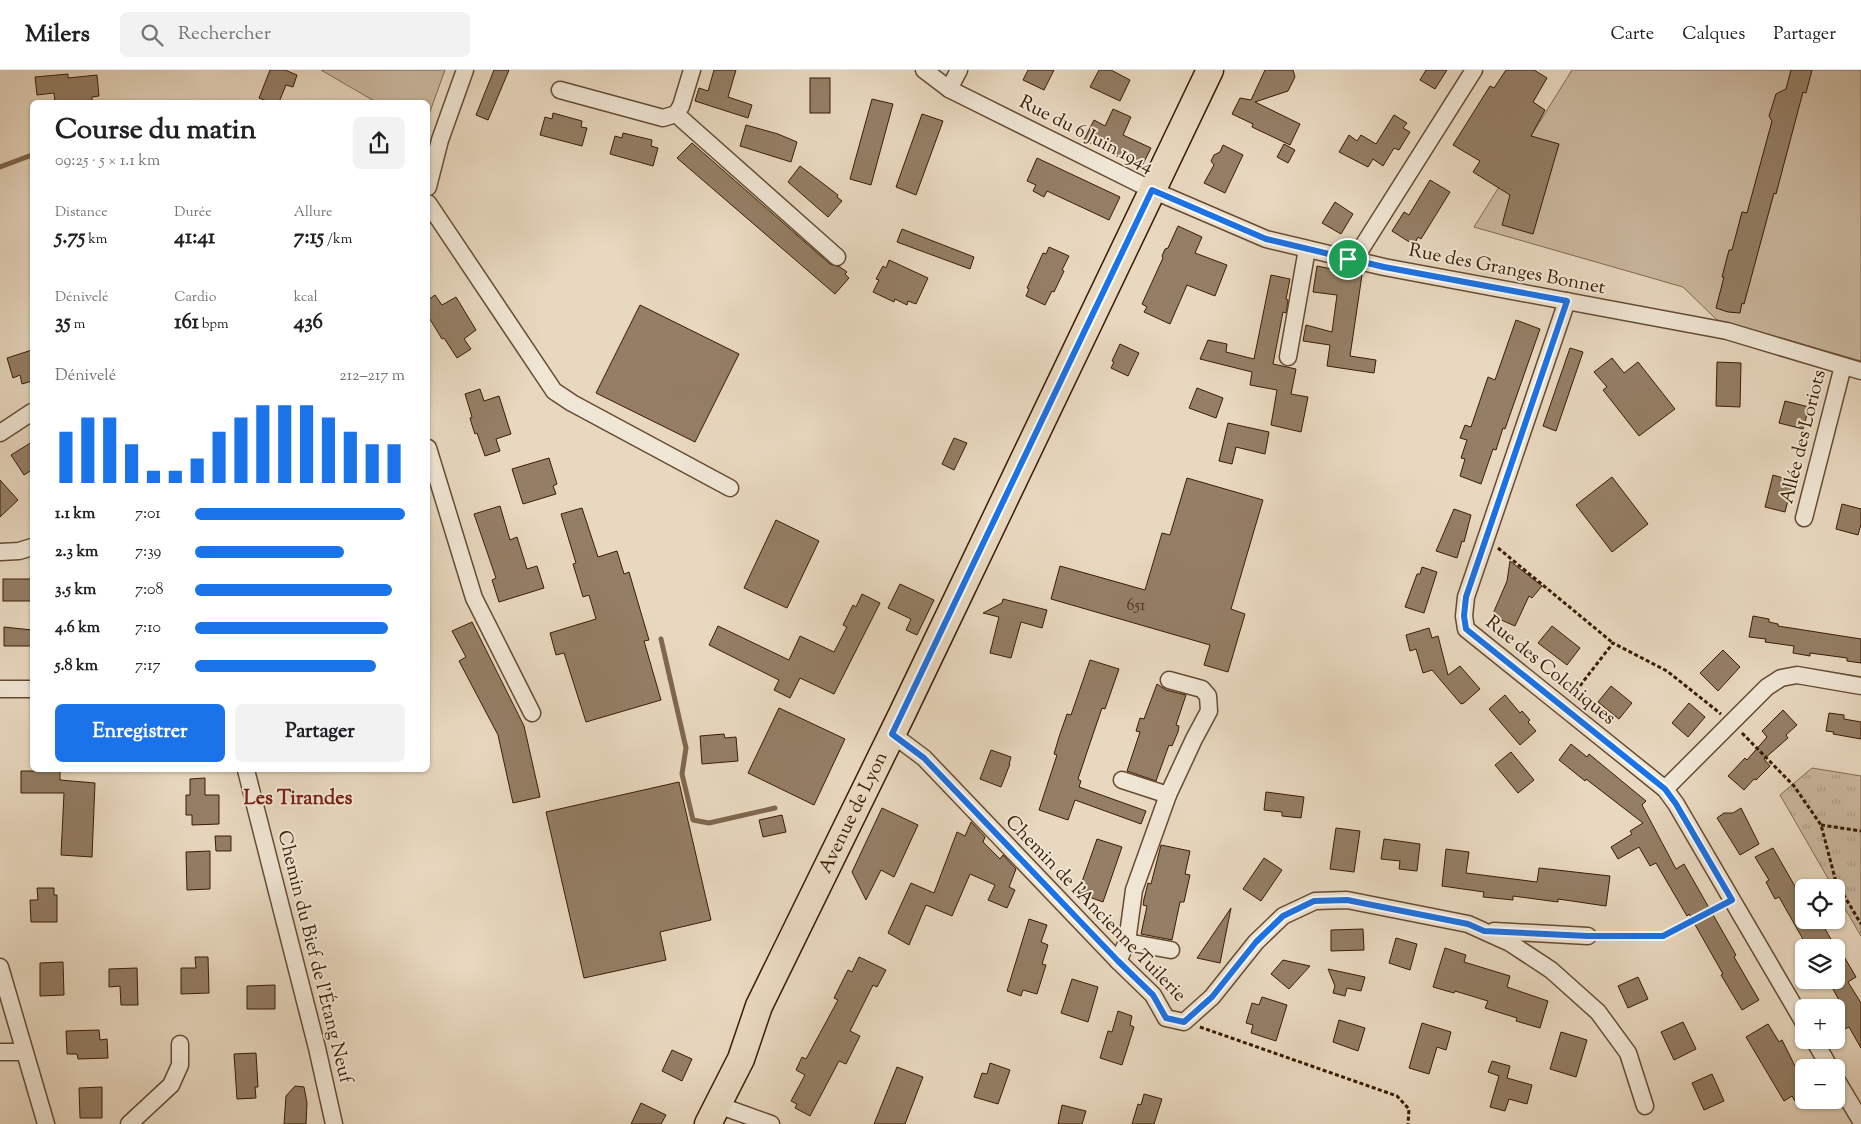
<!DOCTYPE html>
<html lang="fr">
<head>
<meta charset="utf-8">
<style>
	:root { --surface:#fff; --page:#f2f2f2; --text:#202124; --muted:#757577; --line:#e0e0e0; --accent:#1a73e8 }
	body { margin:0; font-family:"Sorts Mill Goudy",serif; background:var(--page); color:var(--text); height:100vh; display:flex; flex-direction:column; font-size:19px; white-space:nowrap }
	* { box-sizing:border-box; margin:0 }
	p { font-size:16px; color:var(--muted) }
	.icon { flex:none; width:28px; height:28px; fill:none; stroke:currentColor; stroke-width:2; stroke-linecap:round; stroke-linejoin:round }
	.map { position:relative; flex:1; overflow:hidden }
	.panel { position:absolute; left:30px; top:30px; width:400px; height:672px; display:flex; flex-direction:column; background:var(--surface); border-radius:8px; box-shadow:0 1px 4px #0004 }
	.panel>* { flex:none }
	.tools { position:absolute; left:1795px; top:809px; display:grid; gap:10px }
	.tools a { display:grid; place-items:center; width:50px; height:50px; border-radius:8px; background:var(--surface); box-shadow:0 1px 4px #0004; font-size:25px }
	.pin { position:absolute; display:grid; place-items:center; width:42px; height:42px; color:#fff; margin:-21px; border:2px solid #fff; border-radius:50%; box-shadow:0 1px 5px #0007 }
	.round { display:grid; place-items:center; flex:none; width:52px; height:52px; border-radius:8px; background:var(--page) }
	.summary { display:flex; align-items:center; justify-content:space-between; height:85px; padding:0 25px }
	h1 { font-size:28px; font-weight:800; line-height:38px }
	.stats { display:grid; grid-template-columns:repeat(3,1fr); gap:8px; height:85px; padding:5px 25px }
	.stats div { display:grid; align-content:center }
	.stats b { font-size:21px; font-weight:800 }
	.stats small { font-size:14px; font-weight:400 }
	.stats p { font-size:14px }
	.chart { height:140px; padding:10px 25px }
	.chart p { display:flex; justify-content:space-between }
	.chart svg { width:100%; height:90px; margin-top:5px; stroke:var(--accent); stroke-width:6 }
	.cta { display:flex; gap:10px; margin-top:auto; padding:10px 25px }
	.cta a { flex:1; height:58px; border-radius:8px; background:var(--accent); color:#fff; font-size:20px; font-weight:800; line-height:58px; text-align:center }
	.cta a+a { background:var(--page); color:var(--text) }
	ul { padding:0 25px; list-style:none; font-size:16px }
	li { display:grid; grid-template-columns:80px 60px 1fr; align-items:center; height:38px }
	li i { height:12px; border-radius:6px; background:var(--accent) }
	header { display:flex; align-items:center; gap:30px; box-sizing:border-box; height:70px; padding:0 25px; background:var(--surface); border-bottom:1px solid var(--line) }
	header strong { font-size:24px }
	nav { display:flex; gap:28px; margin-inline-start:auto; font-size:18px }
	.search { width:350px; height:45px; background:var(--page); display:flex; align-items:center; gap:12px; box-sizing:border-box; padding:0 18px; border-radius:8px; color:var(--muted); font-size:19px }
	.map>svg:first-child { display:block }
	.grass { fill:#cab89f; stroke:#826a51 }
	.park { fill:url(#park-tufts); stroke:#826a51 }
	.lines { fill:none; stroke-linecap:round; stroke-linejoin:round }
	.stream { stroke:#7f664d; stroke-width:5 }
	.building { fill:#947e65; stroke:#3a1c03 }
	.street-casing { stroke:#664b32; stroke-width:19 }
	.primary-casing { stroke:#3a1c03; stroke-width:29 }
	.path { stroke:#3a1c03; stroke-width:3; stroke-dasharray:4 2.5; stroke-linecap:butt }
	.street { stroke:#f0e6d5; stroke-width:16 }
	.primary { stroke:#e8d8bf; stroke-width:26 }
	.route-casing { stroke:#fff; stroke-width:10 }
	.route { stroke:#1a73e8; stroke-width:6 }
	.labels { text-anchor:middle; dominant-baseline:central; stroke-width:4; stroke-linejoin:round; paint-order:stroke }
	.number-label { font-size:16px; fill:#50341c }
	.street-label { font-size:19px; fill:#3a1c03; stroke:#f0e6d5 }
	.neighbourhood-label { font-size:20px; font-weight:bold; fill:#7a1f14; stroke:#f0e6d5 }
</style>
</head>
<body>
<header>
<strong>Milers</strong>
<div class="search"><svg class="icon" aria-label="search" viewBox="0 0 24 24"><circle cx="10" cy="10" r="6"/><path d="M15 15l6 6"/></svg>Rechercher</div>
<nav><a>Carte</a><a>Calques</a><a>Partager</a></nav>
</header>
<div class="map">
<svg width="1861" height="1054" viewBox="0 0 1861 1054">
	<defs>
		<pattern id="park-tufts" width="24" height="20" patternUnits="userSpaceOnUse" patternTransform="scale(1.25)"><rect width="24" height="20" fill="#cab89f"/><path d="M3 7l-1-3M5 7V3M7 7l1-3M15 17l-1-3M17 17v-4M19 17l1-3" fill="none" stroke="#ae9e87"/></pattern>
	</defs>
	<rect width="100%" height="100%" fill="#e8d8bf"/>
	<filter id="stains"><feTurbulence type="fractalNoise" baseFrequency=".004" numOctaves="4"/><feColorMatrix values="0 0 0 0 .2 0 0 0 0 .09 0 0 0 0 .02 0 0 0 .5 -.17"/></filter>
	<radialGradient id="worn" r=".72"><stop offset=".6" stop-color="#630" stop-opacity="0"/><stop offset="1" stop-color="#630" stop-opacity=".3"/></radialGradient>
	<g class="grass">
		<polygon points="321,0 445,0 428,47 428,32 376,32"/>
		<polygon points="1572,0 1861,0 1861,291 1717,250 1683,217 1474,157"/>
	</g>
	<polygon class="park" points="1812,698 1861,706 1861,866 1836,823 1836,818 1833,817 1780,725"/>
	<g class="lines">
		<g class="stream">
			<polyline points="0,97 32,85"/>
			<polyline points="661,569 686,678 682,704 693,750 709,753 775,738"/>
		</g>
	</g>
	<g class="building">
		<polygon points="270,0 285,0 297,5 293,17 286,15 279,32 269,32 259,28"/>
		<polygon points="494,0 509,0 488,50 476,45"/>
		<polygon points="714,0 736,0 728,27 752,35 748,48 695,31 699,18 708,21"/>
		<polygon points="1028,0 1054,0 1044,20 1023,10"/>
		<polygon points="1099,0 1111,0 1130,10 1120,31 1090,17"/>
		<polygon points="1265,0 1293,0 1295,7 1288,21 1255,32 1300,54 1290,75 1252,57 1253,54 1232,44 1240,28 1251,30"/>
		<polygon points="1426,0 1447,0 1435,19 1420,10"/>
		<polygon points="1506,0 1534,0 1547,8 1533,32 1545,40 1531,66 1559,74 1533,164 1502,155 1510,125 1473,102 1480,91 1453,75 1490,16 1494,18"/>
		<polygon points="1791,0 1812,0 1806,23 1803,22 1776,124 1774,123 1744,234 1742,233 1740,243 1728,242 1716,238 1724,207 1722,207 1729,180 1732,180 1742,142 1747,143 1772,51 1769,46 1776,24 1786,19"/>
		<polygon points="68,4 68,8 97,5 99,26 92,27 92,32 55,32 54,23 37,25 35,7"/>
		<rect x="810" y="8" width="20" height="35"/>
		<polygon points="872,29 893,34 871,115 850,109"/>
		<polygon points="1113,39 1131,47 1123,65 1151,78 1141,98 1084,70 1094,50 1105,56"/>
		<polygon points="553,43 582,51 581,57 587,58 582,76 540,65 545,47 552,49"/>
		<polygon points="922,44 943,51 916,125 896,117"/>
		<polygon points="1394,45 1407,53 1403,58 1410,62 1399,80 1394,78 1383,96 1373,89 1368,97 1339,82 1349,65 1357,71 1361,65 1376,74"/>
		<polygon points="746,55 778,64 797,72 791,92 740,76"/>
		<polygon points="623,63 652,70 651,76 658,78 653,96 610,84 615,66 622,68"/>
		<polygon points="692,73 830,194 840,197 847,202 845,204 849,208 835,224 677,88"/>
		<polygon points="1284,74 1295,80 1288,93 1277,87"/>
		<polygon points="1223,75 1243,85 1225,123 1204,113 1214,95 1211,91 1214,85 1220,82"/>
		<polygon points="1037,88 1120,127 1109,150 1047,121 1044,127 1033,121 1036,115 1027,111"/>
		<polygon points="800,96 838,125 837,127 842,131 828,147 788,112"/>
		<polygon points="1430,110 1450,122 1421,169 1418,167 1414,175 1392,161 1404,142 1409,145"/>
		<polygon points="1335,132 1353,144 1341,164 1322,153"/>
		<polygon points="1178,156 1202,167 1195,183 1227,195 1215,226 1187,215 1170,254 1144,242 1147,237 1142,234 1163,188 1162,186 1165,179 1168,178"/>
		<polygon points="902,159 974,187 970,199 897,172"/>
		<polygon points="1049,177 1069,186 1062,200 1064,201 1054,222 1052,221 1045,235 1026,226 1029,219 1027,218 1043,183 1046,184"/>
		<polygon points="889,190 928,208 916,234 908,231 907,235 895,229 894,232 873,222 879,210 876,209 883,196 886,198"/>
		<polygon points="1317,196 1362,205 1350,286 1376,290 1374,303 1327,296 1330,275 1303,271 1306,255 1332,262 1337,225 1313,222"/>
		<polygon points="1271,205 1290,209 1286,229 1288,230 1286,243 1283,242 1273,294 1296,299 1291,324 1308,327 1301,362 1271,355 1277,320 1250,315 1252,302 1200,289 1208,270 1227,274 1226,282 1254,289"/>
		<polygon points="435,225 442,235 456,227 476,260 464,269 471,279 457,288 444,268 442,269 428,246 428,230"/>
		<polygon points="640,235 739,284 695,372 596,323"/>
		<polygon points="1516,250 1540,259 1505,359 1503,358 1496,380 1493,379 1481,414 1460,406 1465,389 1461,388 1467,370 1460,368 1465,355 1471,357 1488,307 1495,310"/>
		<polygon points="1120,274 1139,283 1128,306 1111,298 1114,292 1112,291"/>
		<polygon points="1570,278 1583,282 1556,361 1543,356"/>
		<polygon points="32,280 32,311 22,314 20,305 13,308 7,288"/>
		<polygon points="1612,288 1624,303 1638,292 1675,339 1639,366 1603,320 1607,317 1594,302"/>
		<polygon points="1717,292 1741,293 1740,337 1716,336"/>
		<polygon points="1197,318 1223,328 1216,348 1189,338"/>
		<polygon points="480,319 484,331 499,326 511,364 496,369 500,381 485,386 477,363 475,364 472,355 470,348 472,347 465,324"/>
		<polygon points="1785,331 1809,337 1803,359 1779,353"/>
		<polygon points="1228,353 1269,362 1265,384 1236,377 1232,394 1219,391"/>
		<polygon points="954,368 967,373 954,400 942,394"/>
		<polygon points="32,372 32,400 24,405 11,385"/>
		<polygon points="549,388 557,414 553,416 556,424 523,434 512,399"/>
		<polygon points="1773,405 1793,411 1785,442 1765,437"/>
		<polygon points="1612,407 1648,454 1612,482 1576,435"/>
		<polygon points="1187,408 1263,430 1231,539 1245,544 1228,602 1204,595 1210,575 1051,529 1060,496 1145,520 1162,463 1170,465"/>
		<polygon points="0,410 18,430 0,447"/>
		<polygon points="1842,434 1861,439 1861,454 1858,465 1836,459"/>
		<polygon points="500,436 510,470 517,467 527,499 537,496 544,518 499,532 492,510 496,508 474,444"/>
		<polygon points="582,438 598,487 617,481 624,504 629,502 649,570 644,571 661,630 586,652 564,583 556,585 550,563 596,549 589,525 583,527 573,494 576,493 561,444"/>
		<polygon points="1454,439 1471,445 1464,472 1462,471 1457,488 1436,481"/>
		<polygon points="776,450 819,471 787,538 744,518"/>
		<polygon points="1510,491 1542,516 1532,528 1529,526 1515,556 1492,546 1507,511"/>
		<polygon points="1422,497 1437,502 1424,543 1405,537 1417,504 1420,504"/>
		<rect x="3" y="509" width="29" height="22"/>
		<polygon points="900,514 934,530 917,565 906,560 911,549 888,538"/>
		<polygon points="862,524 880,533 834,624 800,608 790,628 774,620 779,610 709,575 718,556 789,590 800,566 834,582 847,557 843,555 853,535 856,537"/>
		<polygon points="1003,529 1047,540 1042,558 1021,552 1011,588 990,583 999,547 983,543 1002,533"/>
		<polygon points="1753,546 1769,549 1769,552 1778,554 1778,556 1861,569 1861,593 1847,591 1847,588 1810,583 1810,586 1793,583 1794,576 1765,572 1766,569 1749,567"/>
		<polygon points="472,552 524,656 540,727 513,733 498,665 459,591 466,587 452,561"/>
		<polygon points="1552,556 1580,578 1567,595 1538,573"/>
		<polygon points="4,557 32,560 32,576 4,576"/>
		<polygon points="1429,558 1432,568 1438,566 1448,605 1460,596 1480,619 1464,633 1461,634 1432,600 1423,603 1416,579 1410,581 1406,565"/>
		<polygon points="1723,580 1740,597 1718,621 1700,603"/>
		<polygon points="1090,590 1119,599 1105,639 1102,638 1087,682 1078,709 1081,711 1079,717 1146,741 1141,754 1075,730 1068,750 1039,740 1057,685 1054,684 1059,667 1067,644 1071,645"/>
		<polygon points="1157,614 1166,620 1186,625 1176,655 1179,656 1178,662 1172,676 1169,675 1156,711 1127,701 1140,662 1136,661 1140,648 1144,649"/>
		<polygon points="1611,616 1632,633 1619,649 1598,632"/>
		<polygon points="1505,625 1520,643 1522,641 1530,650 1528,652 1536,661 1520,675 1489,639"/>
		<polygon points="1689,633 1705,647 1688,667 1672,653"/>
		<polygon points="779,638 845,669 814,735 748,703"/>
		<polygon points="1783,640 1797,655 1786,665 1788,668 1764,689 1770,696 1756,710 1754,709 1744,720 1728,706 1745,688 1747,690 1767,667 1762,661"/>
		<polygon points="1829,643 1844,645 1844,649 1861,652 1861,669 1833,664 1834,662 1826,661"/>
		<polygon points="724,664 725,668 736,667 738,691 702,694 700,666"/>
		<polygon points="1571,674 1587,687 1589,684 1646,731 1642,735 1676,799 1684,794 1736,885 1734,887 1759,930 1742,940 1721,905 1723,904 1689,844 1687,846 1656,793 1650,796 1639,777 1618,789 1611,777 1632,764 1630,761 1643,753 1586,709 1585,711 1559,690"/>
		<polygon points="991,680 1011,687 1009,694 1010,694 1001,717 980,709"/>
		<polygon points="1511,682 1534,710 1518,723 1495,695"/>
		<polygon points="21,701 60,701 60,710 95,713 92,787 61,785 64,723 21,723"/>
		<polygon points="205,708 205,725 219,725 219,754 192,755 192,745 186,745 186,725 190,725 190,709"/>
		<polygon points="679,712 711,850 660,862 666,890 584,908 546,742"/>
		<polygon points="1266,722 1304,727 1301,748 1282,746 1282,742 1264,740"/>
		<polygon points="882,738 918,755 894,807 881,800 866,830 852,802"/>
		<polygon points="1741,738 1759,774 1740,785 1717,748 1724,743 1733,743"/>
		<polygon points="782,745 786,762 763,767 759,750"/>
		<polygon points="971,752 985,767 983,772 1000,789 1003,785 1016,799 1009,817 1015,820 1007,838 988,830 995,815 970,804 952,846 926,835 909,875 888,863 911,813 934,823 957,762 965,766"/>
		<polygon points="1336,758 1360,761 1354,802 1330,799"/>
		<polygon points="215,766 231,766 231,781 216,781"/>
		<polygon points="1097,769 1122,777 1103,832 1078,823"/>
		<polygon points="1384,769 1420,774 1417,801 1399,799 1400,791 1381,789"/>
		<polygon points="1161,775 1190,781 1185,804 1190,805 1184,832 1180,832 1172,870 1141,864 1147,836 1143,835 1144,829 1148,813 1151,814"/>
		<polygon points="1773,778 1804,832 1804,850 1820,850 1836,878 1808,878 1779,827 1775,829 1766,812 1769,810 1755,787"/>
		<polygon points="1446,779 1469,782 1466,803 1537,812 1539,798 1610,806 1606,836 1558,829 1558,832 1513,826 1513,830 1483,827 1484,822 1442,816"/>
		<polygon points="210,781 210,819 187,820 186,782"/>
		<polygon points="1264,788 1282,800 1261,831 1243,819"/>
		<polygon points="37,818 54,818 54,825 57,825 57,852 31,852 30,830 38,830"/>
		<polygon points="1231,838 1220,893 1197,888"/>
		<polygon points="1029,849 1047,855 1041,872 1048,875 1042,894 1046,895 1037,924 1023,920 1021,926 1007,921"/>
		<polygon points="1363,859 1364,880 1331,881 1331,860"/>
		<polygon points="1396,868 1417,874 1410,900 1389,893"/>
		<polygon points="1836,873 1856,907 1848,912 1861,933 1861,978 1849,957 1845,959 1837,945 1839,943 1834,935 1840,932 1828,910 1836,910"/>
		<polygon points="1445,878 1466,885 1464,892 1510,906 1507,917 1548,931 1540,958 1516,951 1517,948 1485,938 1488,931 1455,921 1454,923 1433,917"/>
		<polygon points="195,887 208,887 209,923 181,924 181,898 196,898"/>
		<polygon points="859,887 886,900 877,917 873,915 850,961 860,966 846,994 839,991 810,1046 795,1038 797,1034 791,1031 805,1005 796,1000 802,987 806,989 838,930 834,928 848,900 852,902"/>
		<polygon points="1283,890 1310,896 1289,919 1271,904"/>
		<polygon points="63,892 64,925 40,926 40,893"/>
		<polygon points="137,898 138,935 121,935 120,916 109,917 109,899"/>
		<polygon points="1328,899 1365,907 1361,921 1347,918 1345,926 1333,923 1335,916"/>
		<polygon points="1638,907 1648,929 1628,938 1618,916"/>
		<polygon points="1072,909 1098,917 1088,952 1061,943"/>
		<polygon points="275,915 275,939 247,939 247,916"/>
		<polygon points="1262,927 1287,935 1276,971 1251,963 1253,955 1246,953 1252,933 1259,935"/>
		<polygon points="1118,941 1132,946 1130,955 1134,957 1122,995 1100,988 1108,961 1112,962"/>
		<polygon points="1339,950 1365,958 1358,981 1333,972"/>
		<polygon points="1683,952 1696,979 1674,990 1661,962"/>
		<polygon points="1422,953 1451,962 1446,980 1437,977 1429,1004 1409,998"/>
		<polygon points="1768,954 1779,972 1782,970 1801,1008 1797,1010 1804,1021 1804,1026 1795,1031 1792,1026 1784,1031 1746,967"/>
		<polygon points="99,960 100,970 107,969 108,988 78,989 77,984 67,984 66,961"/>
		<polygon points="1561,962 1587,970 1576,1007 1550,999"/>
		<polygon points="672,980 692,989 682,1011 662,1001"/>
		<polygon points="256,983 258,1017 255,1017 256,1028 237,1029 234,984"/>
		<polygon points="1492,991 1510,996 1507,1008 1532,1015 1527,1034 1509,1029 1505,1041 1490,1037 1499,1006 1488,1002"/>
		<polygon points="990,993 1010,1000 998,1034 974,1027 982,1003 987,1004"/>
		<polygon points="897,997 923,1007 905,1054 874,1054"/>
		<polygon points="1712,1004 1724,1031 1704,1040 1692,1013"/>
		<polygon points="295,1016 304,1017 307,1033 306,1054 284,1054 286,1026"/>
		<polygon points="102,1017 102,1048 80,1048 79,1018"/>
		<polygon points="1144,1024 1162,1029 1154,1054 1132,1054 1138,1034 1141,1035"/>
		<polygon points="641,1033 666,1045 661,1054 631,1054"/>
		<polygon points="1062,1035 1086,1041 1082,1054 1058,1054"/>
	</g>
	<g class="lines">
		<g class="street-casing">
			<g id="street">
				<polyline points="924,0 949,19 1152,120 1266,169 1384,197 1727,261 1861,301"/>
				<polyline points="949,19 959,0"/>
				<polyline points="560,20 663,48 676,44 681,36 692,0"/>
				<polyline points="676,44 837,187"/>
				<polyline points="428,117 440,70 465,0"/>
				<polyline points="428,133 554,321 572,333 730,418"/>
				<polyline points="1354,190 1474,0"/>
				<polyline points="1567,231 1466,527 1464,546 1466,559 1665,719 1676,734 1804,953"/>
				<polyline points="1288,287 1307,179"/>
				<polyline points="0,363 32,342"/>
				<polyline points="428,378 474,528 532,643"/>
				<polyline points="1804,448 1843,296"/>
				<polyline points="0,482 19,481 32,477"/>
				<polyline points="0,619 32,619"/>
				<polyline points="892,664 924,688 1118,891 1153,925 1166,948 1184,952 1212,927 1256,872 1283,846 1315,831 1347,830 1468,854 1510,873 1551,900 1598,942 1628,983 1645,1036"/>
				<polyline points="246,700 317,978 334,1054"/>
				<polyline points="1122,710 1168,725"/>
				<polyline points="1665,719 1767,617 1781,608 1797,605 1861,616"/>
				<polyline points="1494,861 1588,866"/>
				<polyline points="1127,872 1171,880"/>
				<polyline points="1118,891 1127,872 1134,820 1168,725 1194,669 1209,641 1208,626 1202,619 1169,610"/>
				<polyline points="0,897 46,1054"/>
				<polyline points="1814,970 1830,998"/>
				<polyline points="0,982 24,982"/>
				<polyline points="1836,1009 1861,1051"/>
				<polyline points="718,1035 771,1054"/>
				<polyline points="129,1054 171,1015 180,995 180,974"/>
			</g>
		</g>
		<g class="primary-casing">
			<g id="primary">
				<path id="s1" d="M708,1054L741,989L759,936L902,644L1210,0"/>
			</g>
		</g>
		<g class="path">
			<polyline points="1498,478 1613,573"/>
			<polyline points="1572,626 1613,573 1667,601 1721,644"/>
			<polyline points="1742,663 1794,716 1821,755 1836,812 1861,854"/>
			<polyline points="1821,755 1861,761"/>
			<polyline points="1604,866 1663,866 1720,836"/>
			<polyline points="1200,957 1397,1026 1409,1039 1408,1054"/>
		</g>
		<use href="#street" class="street"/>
		<use href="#primary" class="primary"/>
	</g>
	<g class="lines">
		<g class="route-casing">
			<polygon id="route" points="1152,120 1266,169 1384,197 1567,231 1466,527 1464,546 1466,559 1665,719 1676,734 1732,830 1663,866 1588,866 1484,861 1468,854 1347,830 1314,831 1283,846 1256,872 1212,927 1184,952 1166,948 1153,925 1118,891 924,688 892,664"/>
		</g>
		<use href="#route" class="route"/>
	</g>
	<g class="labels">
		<g class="number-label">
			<text x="1136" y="536">651</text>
		</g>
		<g class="street-label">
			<text transform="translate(1086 65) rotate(27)">Rue du 6 Juin 1944</text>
			<text transform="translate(1507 200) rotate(11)">Rue des Granges Bonnet</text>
			<text transform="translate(1804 367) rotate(-76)">Allée des Loriots</text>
			<text transform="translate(1550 601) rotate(39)">Rue des Colchiques</text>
			<text stroke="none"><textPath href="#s1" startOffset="344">Avenue de Lyon</textPath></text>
			<text transform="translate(1095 839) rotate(46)">Chemin de l'Ancienne Tuilerie</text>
			<text transform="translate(314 887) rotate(76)">Chemin du Bief de l'Étang Neuf</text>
		</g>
		<g class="neighbourhood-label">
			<text x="298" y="729">Les Tirandes</text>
		</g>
	</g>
	<rect width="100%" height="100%" filter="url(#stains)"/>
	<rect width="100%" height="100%" fill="url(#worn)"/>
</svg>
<div class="tools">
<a><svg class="icon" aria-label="locate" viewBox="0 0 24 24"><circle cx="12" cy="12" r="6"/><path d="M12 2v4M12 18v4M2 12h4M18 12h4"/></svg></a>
<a><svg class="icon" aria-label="layers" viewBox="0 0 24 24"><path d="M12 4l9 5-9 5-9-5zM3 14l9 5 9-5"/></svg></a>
<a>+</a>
<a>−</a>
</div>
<div class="pin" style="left:1348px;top:189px;background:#1e9e55"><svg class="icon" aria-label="arrive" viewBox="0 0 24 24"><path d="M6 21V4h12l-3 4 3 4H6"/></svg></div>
<section class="panel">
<div class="summary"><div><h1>Course du matin</h1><p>09:25 · 5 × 1.1 km</p></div><a class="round"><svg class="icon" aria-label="share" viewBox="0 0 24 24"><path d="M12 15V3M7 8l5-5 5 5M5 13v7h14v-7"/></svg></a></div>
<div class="stats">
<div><p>Distance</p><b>5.75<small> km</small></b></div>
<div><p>Durée</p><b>41:41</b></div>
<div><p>Allure</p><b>7:15<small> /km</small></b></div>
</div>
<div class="stats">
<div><p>Dénivelé</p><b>35<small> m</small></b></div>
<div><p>Cardio</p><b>161<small> bpm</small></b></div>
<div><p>kcal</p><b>436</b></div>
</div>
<div class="chart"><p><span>Dénivelé</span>212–217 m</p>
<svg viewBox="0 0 160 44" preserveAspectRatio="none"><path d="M5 44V19M15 44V12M25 44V12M35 44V25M45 44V38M55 44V38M65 44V32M75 44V19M85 44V12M95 44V6M105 44V6M115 44V6M125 44V12M135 44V19M145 44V25M155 44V25"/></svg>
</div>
<ul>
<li><b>1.1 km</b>7:01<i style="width:100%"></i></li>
<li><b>2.3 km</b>7:39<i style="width:71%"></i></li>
<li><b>3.5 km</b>7:08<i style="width:94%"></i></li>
<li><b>4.6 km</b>7:10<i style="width:92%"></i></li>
<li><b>5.8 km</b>7:17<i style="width:86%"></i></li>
</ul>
<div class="cta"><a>Enregistrer</a><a>Partager</a></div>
</section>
</div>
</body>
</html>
